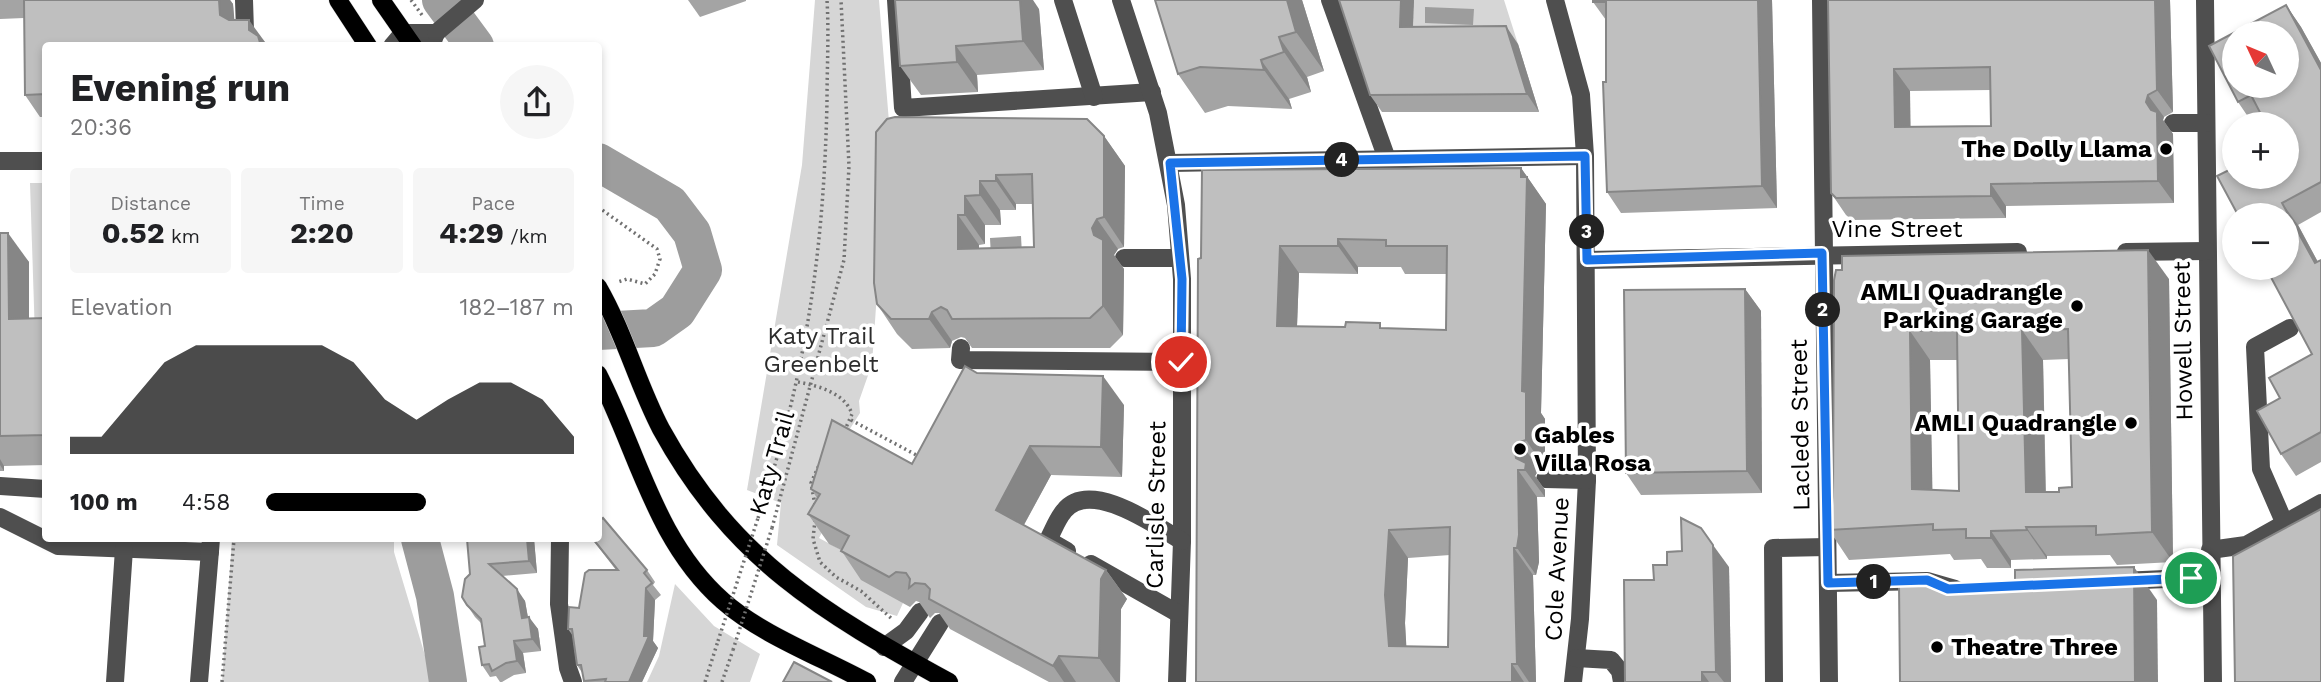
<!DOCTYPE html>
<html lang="en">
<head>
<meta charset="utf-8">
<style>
	:root { --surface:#fff; --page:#f6f6f6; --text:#202124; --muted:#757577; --accent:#000 }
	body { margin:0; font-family:"Work Sans",sans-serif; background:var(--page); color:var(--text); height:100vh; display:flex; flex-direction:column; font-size:26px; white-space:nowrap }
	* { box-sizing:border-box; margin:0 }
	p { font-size:23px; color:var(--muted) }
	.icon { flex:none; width:38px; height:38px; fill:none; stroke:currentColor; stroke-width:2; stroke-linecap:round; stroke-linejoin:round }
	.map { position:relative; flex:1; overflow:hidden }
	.sheet { position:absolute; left:42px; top:42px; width:560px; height:500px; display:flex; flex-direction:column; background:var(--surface); border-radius:7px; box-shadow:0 4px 10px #0003 }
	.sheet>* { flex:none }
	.needle { width:46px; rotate:314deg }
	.fabs { position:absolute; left:2222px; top:21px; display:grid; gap:14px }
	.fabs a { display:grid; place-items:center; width:77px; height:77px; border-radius:50%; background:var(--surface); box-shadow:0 4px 10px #0003; font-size:35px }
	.pin { position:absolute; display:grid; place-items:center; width:60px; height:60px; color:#fff; margin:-30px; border:4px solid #fff; border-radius:50%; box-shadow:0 2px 7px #0007 }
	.km { position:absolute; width:35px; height:35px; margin:-18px; border-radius:50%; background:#222; color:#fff; font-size:19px; line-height:35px; text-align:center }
	.round { display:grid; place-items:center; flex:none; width:74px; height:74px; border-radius:37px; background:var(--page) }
	.head { display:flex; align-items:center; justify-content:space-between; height:119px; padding:0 28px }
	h1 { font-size:38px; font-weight:700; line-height:52px }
	.metrics { display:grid; grid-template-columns:repeat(3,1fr); gap:10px; height:119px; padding:7px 28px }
	.metrics div { display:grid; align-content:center; border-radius:7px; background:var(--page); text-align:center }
	.metrics b { font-size:30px; font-weight:700 }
	.metrics small { font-size:19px; font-weight:400 }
	.metrics p { font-size:19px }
	.chart { height:196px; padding:14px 28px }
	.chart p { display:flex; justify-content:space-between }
	.chart svg { width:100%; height:126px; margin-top:7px; fill:var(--accent); opacity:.7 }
	ul { padding:0 28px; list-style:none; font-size:23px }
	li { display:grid; grid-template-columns:112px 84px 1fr; align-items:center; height:52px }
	li i { height:18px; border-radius:9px; background:var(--accent) }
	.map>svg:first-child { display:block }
	.green { fill:#d6d6d6 }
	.water { fill:#9d9d9d }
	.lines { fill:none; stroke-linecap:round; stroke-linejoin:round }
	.river { stroke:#9d9d9d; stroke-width:38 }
	.major-casing { stroke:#dbdbdb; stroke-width:19 }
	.path { stroke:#717171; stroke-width:3.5; stroke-dasharray:2 3.5; stroke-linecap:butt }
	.minor { stroke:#4f4f4f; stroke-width:18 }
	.major { stroke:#000; stroke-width:18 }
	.path-bridge { stroke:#717171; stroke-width:3.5; stroke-dasharray:2 3.5; stroke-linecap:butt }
	.minor-bridge { stroke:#4f4f4f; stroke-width:18 }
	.wall { fill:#a4a4a4; fill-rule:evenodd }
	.shaded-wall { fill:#868686 }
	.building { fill:#bfbfbf; stroke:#868686; stroke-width:2; fill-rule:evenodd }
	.route-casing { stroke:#fff; stroke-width:14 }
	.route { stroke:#1a73e8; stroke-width:9 }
	.poi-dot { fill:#000; stroke:#fff; stroke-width:2.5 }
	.labels { text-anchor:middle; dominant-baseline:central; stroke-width:7; stroke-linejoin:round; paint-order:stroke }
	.poi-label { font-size:24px; font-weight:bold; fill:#000; stroke:#fff; text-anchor:end }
	.street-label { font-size:24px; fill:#000; stroke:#fff }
	.park-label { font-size:24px; fill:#2d2d2d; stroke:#fff }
</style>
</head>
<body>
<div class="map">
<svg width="2321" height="682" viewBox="0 0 2321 682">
	<rect width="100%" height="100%" fill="#fff"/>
	<g class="green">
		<polygon points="815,0 879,0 889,122 872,364 859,401 860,413 834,454 830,517 819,538 869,565 903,603 897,616 866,607 777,545 781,503 747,490 802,165"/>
		<polygon points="1410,0 1504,0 1518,44 1410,44 1414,9"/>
		<polygon points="30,183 46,183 45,336 35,337"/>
		<polygon points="232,539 394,539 394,552 433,682 222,682"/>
		<polygon points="675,584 714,626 760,654 750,682 647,682 659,656"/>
	</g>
	<g class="water">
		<polygon points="1425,7 1474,9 1473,25 1425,23"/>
		<polygon points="1021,236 1022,255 991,257 990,238"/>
	</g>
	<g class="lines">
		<g class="river">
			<polyline points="441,0 475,46"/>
			<polyline points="598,162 670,204 692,233 703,270 677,311 653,328 598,331"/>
			<polyline points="420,539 435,596 448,682"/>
		</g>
		<g class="major-casing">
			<g id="major">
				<polyline points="338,0 368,46"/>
				<polyline points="381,0 413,46"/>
				<path d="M598,287C624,332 637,383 661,429C733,560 822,612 949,682"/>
				<path d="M598,374C638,452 655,541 723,601C760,634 823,658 867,682"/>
			</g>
		</g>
		<g class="path">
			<polyline points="411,0 422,15"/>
			<polyline points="598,207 657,249 660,259 655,274 645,284 627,279 618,282"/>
			<path d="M798,382C819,386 845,393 852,414L844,432"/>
			<polyline points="851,420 920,457"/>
			<polyline points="815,505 811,483 820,463"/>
			<path d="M758,518C806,377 824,249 827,101C827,67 829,34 827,0"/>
			<polyline points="815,520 813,539 820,562 836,577 861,591 892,619"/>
			<polyline points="772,528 844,260 849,166 841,0"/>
			<polyline points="222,682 234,539"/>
			<polyline points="705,682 718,641"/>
			<polyline points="722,682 733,650"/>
		</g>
		<g class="minor">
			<polyline points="244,0 245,31"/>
			<polyline points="896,0 903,108 1152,92"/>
			<polyline points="1063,0 1094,97"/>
			<polyline points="1121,0 1158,113 1176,205 1182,279 1182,541 1177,682"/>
			<polyline points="1330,0 1387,159"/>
			<polyline points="1555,0 1581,95 1585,156 1587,480 1580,619 1573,682"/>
			<polyline points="1821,0 1829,682"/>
			<polyline points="2205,0 2213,682"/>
			<polyline points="392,46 403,33 436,33 431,46"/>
			<polyline points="2173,123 2206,123"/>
			<polyline points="0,161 46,161"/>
			<polyline points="1170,163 1585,156"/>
			<polyline points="2126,252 2207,251"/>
			<polyline points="1124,258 1180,258"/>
			<polyline points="1587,260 2018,252"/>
			<polyline points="961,348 960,360 1181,362"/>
			<polyline points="1545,479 1587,480"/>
			<polyline points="0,486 46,489"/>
			<polyline points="0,517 58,546 210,552"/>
			<polyline points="2284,522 2261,469 2255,347 2290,328"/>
			<polyline points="560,539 559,604 568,668 573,682"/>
			<polyline points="2210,550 2246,545 2321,503"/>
			<path d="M1067,551L1048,540C1053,531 1057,519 1064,511C1090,478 1156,526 1182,541"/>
			<polyline points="1091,564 1179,614"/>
			<polyline points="2120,581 2211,577"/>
			<polyline points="1828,583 1927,581 1955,589"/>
			<polyline points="884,647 906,631 920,612"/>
			<polyline points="1576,658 1611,660 1620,671 1622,682"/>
			<polyline points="115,682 124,549"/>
			<polyline points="199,682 211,539"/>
			<polyline points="903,682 940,623"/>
			<polyline points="1774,682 1773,548 1827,547"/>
		</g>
		<use href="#major" class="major"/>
		<g class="path-bridge">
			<polyline points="718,641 758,518"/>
			<polyline points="733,650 772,528"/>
		</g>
		<polyline class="minor-bridge" points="436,33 475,0"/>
	</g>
	<g class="wall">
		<polygon points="0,0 230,0 233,4 234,20 265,42 265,46 46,46 46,117 40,117 25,95 24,18 0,19"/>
		<polygon points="688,0 746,0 746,1 700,17"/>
		<polygon points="1302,0 1324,71 1307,77 1311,92 1289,99 1292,109 1228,106 1205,113 1178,74"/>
		<polygon points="1339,0 1414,0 1413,27 1518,44 1539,112 1382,112 1370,95"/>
		<polygon points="1772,0 1777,208 1621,213 1607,192 1606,20 1593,2"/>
		<path d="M1828,0H2170L2173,112L2164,117L2163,120L2173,134L2174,203L2006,206V218L1852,220L1846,215L1831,193ZM1991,90V126L1910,127V91Z"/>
		<polygon points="2286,5 2301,27 2321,63 2321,212 2298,225 2318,262 2321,260 2321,462 2296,476 2281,454 2280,398 2312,354 2238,215 2287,177 2287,124 2263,119 2253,124 2238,102"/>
		<polygon points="1039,9 1044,70 977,75 978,92 921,95 900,66"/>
		<path d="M876,132L1104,136L1125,166L1124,247L1118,249L1114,255L1124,269L1123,335L1110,348H972L965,338L961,337L952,341L950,348L912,349L897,334L877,304ZM1016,204H1033L1034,247L979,248V245L985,244V225H1001L1000,210H1016Z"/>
		<path d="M1521,168L1546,204L1541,413L1545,419V468L1539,469L1535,476L1545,490V497H1537L1539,562L1536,575H1533L1536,682H1196L1201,258ZM1358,267H1401L1405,274H1447L1446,330L1297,326L1299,273L1358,274ZM1450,555L1448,647L1406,646L1405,623L1408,558Z"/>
		<polygon points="0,233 29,262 29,318 46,318 46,465 4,466 4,471 0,471"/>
		<path d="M2169,279L2173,562L2117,565L2110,555L2047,556V559L2011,560V568H1987L1981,559L1954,560L1950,554L1849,560L1829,530L1833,497L1834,280ZM2069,359L2072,487L2059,492H2046L2043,360ZM1930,360H1957L1959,491L1932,490Z"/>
		<polygon points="1745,289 1761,311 1762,493 1641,495 1626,473"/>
		<polygon points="977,373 1124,405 1122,477 1051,475 1024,525 1106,570 1127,599 1121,609 1120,682 1049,682 950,629 939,613 935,613 930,618 919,602 916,601 910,607 861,580 841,550 829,544 808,514 817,498 811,489 912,464"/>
		<polygon points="467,539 534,539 537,573 502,576 525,601 528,617 538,629 541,651 523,653 526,673 514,675 502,682 500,682 496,676 490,677 482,665 485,646 482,624 475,617 467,605 470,574"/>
		<polygon points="592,539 598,539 647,570 655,582 653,585 661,595 655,600 653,641 658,648 642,682 585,682 583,674 577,665 573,636 568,629 579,608 616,570"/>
		<polygon points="1729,567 1731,682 1625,682 1654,580"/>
	</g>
	<g class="shaded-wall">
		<polygon points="219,0 230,0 233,4 236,38 220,15"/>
		<polygon points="1020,0 1033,0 1039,9 1044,70 1023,41"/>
		<polygon points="1287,0 1302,0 1324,71 1296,32"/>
		<polygon points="1401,0 1414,0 1412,44 1400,27"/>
		<polygon points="1758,0 1772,0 1777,208 1762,186"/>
		<polygon points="2155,0 2170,0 2173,112 2157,90"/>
		<polygon points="2286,5 2301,27 2321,63 2321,70"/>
		<polygon points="249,20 265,42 265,46 260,46 249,30"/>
		<polygon points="1506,26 1518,44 1539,112 1527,94"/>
		<polygon points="1279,37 1307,77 1311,92 1284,52"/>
		<polygon points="956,46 977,75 978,92 957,62"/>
		<polygon points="1261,60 1289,99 1292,109 1264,70"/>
		<polygon points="1894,69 1910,91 1911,149 1895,127"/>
		<polygon points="2148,95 2164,117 2163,120 2173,134 2174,203 2158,181 2146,102"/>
		<polygon points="1104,136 1125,166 1124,247 1104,217"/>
		<polygon points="1521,168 1546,204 1541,413 1545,419 1545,468 1526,440 1522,391"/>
		<polygon points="996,175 1016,204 1016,210 996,181"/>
		<polygon points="980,181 1000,210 1001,225 980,195"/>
		<polygon points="1991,184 2006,206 2006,218 1991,196"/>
		<polygon points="965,196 985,225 985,244 965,215"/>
		<polygon points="2282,203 2298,225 2321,268 2315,263"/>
		<polygon points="958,215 979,245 979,278 958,249"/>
		<polygon points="1097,219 1118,249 1114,255 1124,269 1123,335 1103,306 1094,235 1092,228"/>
		<polygon points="8,233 29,262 29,348 9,319"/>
		<polygon points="1338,239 1358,267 1358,274 1338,246"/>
		<polygon points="1280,246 1299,273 1296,353 1277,326"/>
		<polygon points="2148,250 2169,279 2173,562 2152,532"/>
		<polygon points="1745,289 1761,311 1762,493 1747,471"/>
		<polygon points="932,312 952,341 950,348 929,319"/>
		<polygon points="2022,330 2043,360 2046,522 2026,492"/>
		<polygon points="1910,331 1930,360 1933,519 1912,489"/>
		<polygon points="1103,376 1124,405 1122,477 1101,447"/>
		<polygon points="1520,442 1539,469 1535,476 1545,490 1545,497 1516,458 1515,451"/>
		<polygon points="1030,446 1051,475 1016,539 996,510"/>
		<polygon points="0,459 4,466 4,471 0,465"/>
		<polygon points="1518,470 1537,497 1539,562 1536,575 1517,548"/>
		<polygon points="2026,527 2047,556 2047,559 2027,530"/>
		<polygon points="1389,530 1408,558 1405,623 1408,673 1389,646 1385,595"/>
		<polygon points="1991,531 2011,560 2011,568 1991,538"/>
		<polygon points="527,539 534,539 537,573 529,561"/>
		<polygon points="1713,545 1729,567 1731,682 1724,682 1716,672"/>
		<polygon points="1514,548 1533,575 1536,682 1529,682 1517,664"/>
		<polygon points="2134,567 2157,600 2158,682 2135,682"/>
		<polygon points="1106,570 1127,599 1121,609 1120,682 1116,682 1099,658 1101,579"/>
		<polygon points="646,588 655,600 653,641 658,648 642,682 629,682 644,636"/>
		<polygon points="517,589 525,601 530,630 522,618"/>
		<polygon points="529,617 538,629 541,651 532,639"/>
		<polygon points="514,641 523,653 526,673 517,661"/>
		<polygon points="1059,656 1076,682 1064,682 1053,666"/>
		<polygon points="1512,664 1524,682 1512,682"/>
		<polygon points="1702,672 1709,682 1702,682"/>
	</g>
	<g class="building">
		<polygon points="24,0 219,0 220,15 229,20 249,20 249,30 258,36 261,46 46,46 46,94 25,95"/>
		<polygon points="895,0 1020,0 1023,41 956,46 957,62 900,66"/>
		<polygon points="1155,0 1287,0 1296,32 1279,37 1284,52 1261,60 1264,70 1200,67 1178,74"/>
		<polygon points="1339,0 1401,0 1400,27 1506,26 1527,94 1370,95"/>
		<polygon points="1593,0 1758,0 1762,186 1607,192 1603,82 1606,82 1606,2 1593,2"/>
		<path d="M1828,0H2155L2157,90L2148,95L2146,102L2151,110L2157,112L2158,181L1991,184V196L1836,198L1831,193ZM1990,67L1991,126L1895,127L1894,69Z"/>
		<path d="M2286,5L2321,70V182L2282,203L2315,263L2321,260V432L2281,454L2257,411L2280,398L2269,378L2312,354L2266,268H2287V215H2238L2217,176L2235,167V177H2287V124H2266L2251,95L2238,102L2209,46ZM2235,33H2287V86H2235Z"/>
		<path d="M895,117L1087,119L1104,136V217L1097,219L1092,228L1094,235L1103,240V306L1090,318L952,319L947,310L941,307L932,312L929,319H891L877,304L874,283L876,132L887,119ZM1032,174L1034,247L958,249V215H965V196L980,195V181H996V175Z"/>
		<path d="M1521,168V177H1527L1522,391L1526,392V440L1520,442L1515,451L1516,458L1526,463L1525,470H1518L1519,535L1517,548H1514L1517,664H1512V682H1196L1198,259L1201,258L1202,170ZM1338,239L1386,240V246H1447L1446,330L1380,328V323L1346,322L1345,327L1277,326L1280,246H1338ZM1450,527L1448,647L1389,646L1385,595L1389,530Z"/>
		<polygon points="0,233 8,233 9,319 46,318 46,435 0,436"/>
		<path d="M2148,250L2152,532L2096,535V526L2026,527L2027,530L1991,531V538H1966V529L1933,530V524L1829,530L1833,497L1834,280L1836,270H1842V256ZM2068,329L2072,487L2059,488V492H2026L2022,330ZM1957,330L1959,491L1912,489L1910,331Z"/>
		<polygon points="1745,289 1747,471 1626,473 1624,290"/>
		<polygon points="965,366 977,373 1103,376 1101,447 1030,446 996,510 1106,570 1101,579 1099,658 1059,656 1053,666 929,599 930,589 925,584 915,583 909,588 910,579 906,573 896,572 889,577 841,551 849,536 808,514 820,494 811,489 832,420 912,464"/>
		<polygon points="2321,509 2321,682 2235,682 2233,556"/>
		<polygon points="603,518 647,570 644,573 652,583 646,588 644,636 649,636 629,682 605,682 606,679 584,681 581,665 577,665 572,629 568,629 569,607 579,608 585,573 589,570 618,570 593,539 598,539 598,522"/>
		<polygon points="1681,518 1701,528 1713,545 1716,672 1702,672 1702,682 1625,682 1624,580 1654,580 1653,565 1667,565 1667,552 1682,551"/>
		<polygon points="467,539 527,539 529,561 489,564 517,589 522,618 529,617 532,639 514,641 517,661 506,663 492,671 489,664 482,665 479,647 485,646 481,619 467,605 462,597 465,579 470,574"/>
		<polygon points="2134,567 2135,682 1900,682 1899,585 2015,582 2015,570"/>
		<polygon points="794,662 832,682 783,682"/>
	</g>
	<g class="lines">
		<g class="route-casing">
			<polyline id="route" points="1181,362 1182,279 1170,163 1585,156 1587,260 1822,253 1828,583 1927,580 1948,589 2191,578"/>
		</g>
		<use href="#route" class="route"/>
	</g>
	<g class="poi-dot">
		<circle cx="2166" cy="149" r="7"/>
		<circle cx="2077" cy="306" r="7"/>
		<circle cx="2131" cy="423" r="7"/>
		<circle cx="1520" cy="449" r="7"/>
		<circle cx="1937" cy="647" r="7"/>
	</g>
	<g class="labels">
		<g class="poi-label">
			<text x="2152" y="149">The Dolly Llama</text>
			<text x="2063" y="292">AMLI Quadrangle<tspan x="2063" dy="28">Parking Garage</tspan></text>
			<text x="2117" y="423">AMLI Quadrangle</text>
			<text x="1534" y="435" text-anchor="start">Gables<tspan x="1534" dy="28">Villa Rosa</tspan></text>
			<text x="1951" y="647" text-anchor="start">Theatre Three</text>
		</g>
		<g class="street-label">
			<text x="1897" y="229">Vine Street</text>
			<text transform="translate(2183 341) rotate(-91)">Howell Street</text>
			<text transform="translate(1800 425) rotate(-91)">Laclede Street</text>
			<text transform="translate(772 463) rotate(-74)">Katy Trail</text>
			<text transform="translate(1156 505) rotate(-89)">Carlisle Street</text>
			<text transform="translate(1557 569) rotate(-87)">Cole Avenue</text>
		</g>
		<g class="park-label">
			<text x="821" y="336">Katy Trail<tspan x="821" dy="28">Greenbelt</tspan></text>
		</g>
	</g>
</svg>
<div class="fabs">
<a><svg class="needle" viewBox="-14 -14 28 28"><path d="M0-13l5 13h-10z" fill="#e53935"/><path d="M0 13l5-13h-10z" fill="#757577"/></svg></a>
<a>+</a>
<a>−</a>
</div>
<div class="pin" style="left:2191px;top:578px;background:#1e9e55"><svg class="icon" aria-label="arrive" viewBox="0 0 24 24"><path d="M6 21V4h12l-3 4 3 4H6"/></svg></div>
<div class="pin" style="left:1181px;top:362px;background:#d93025"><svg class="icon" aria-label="check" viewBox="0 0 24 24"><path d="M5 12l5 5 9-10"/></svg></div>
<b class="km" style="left:1874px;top:582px">1</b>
<b class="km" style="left:1823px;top:310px">2</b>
<b class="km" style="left:1587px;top:232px">3</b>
<b class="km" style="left:1342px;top:160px">4</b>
<section class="sheet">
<div class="head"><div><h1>Evening run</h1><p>20:36</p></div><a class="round"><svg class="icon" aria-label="share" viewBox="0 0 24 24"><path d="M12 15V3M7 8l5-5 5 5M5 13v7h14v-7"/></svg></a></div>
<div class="metrics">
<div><p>Distance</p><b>0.52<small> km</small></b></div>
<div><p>Time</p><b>2:20</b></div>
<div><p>Pace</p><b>4:29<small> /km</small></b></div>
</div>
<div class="chart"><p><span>Elevation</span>182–187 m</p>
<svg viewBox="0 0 160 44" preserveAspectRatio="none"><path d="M0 44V38L10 38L20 25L30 12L40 6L50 6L60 6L70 6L80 6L90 12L100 25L110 32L120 25L130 19L140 19L150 25L160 38V44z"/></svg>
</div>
<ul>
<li><b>100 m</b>4:58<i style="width:52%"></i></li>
</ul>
</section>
</div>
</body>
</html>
